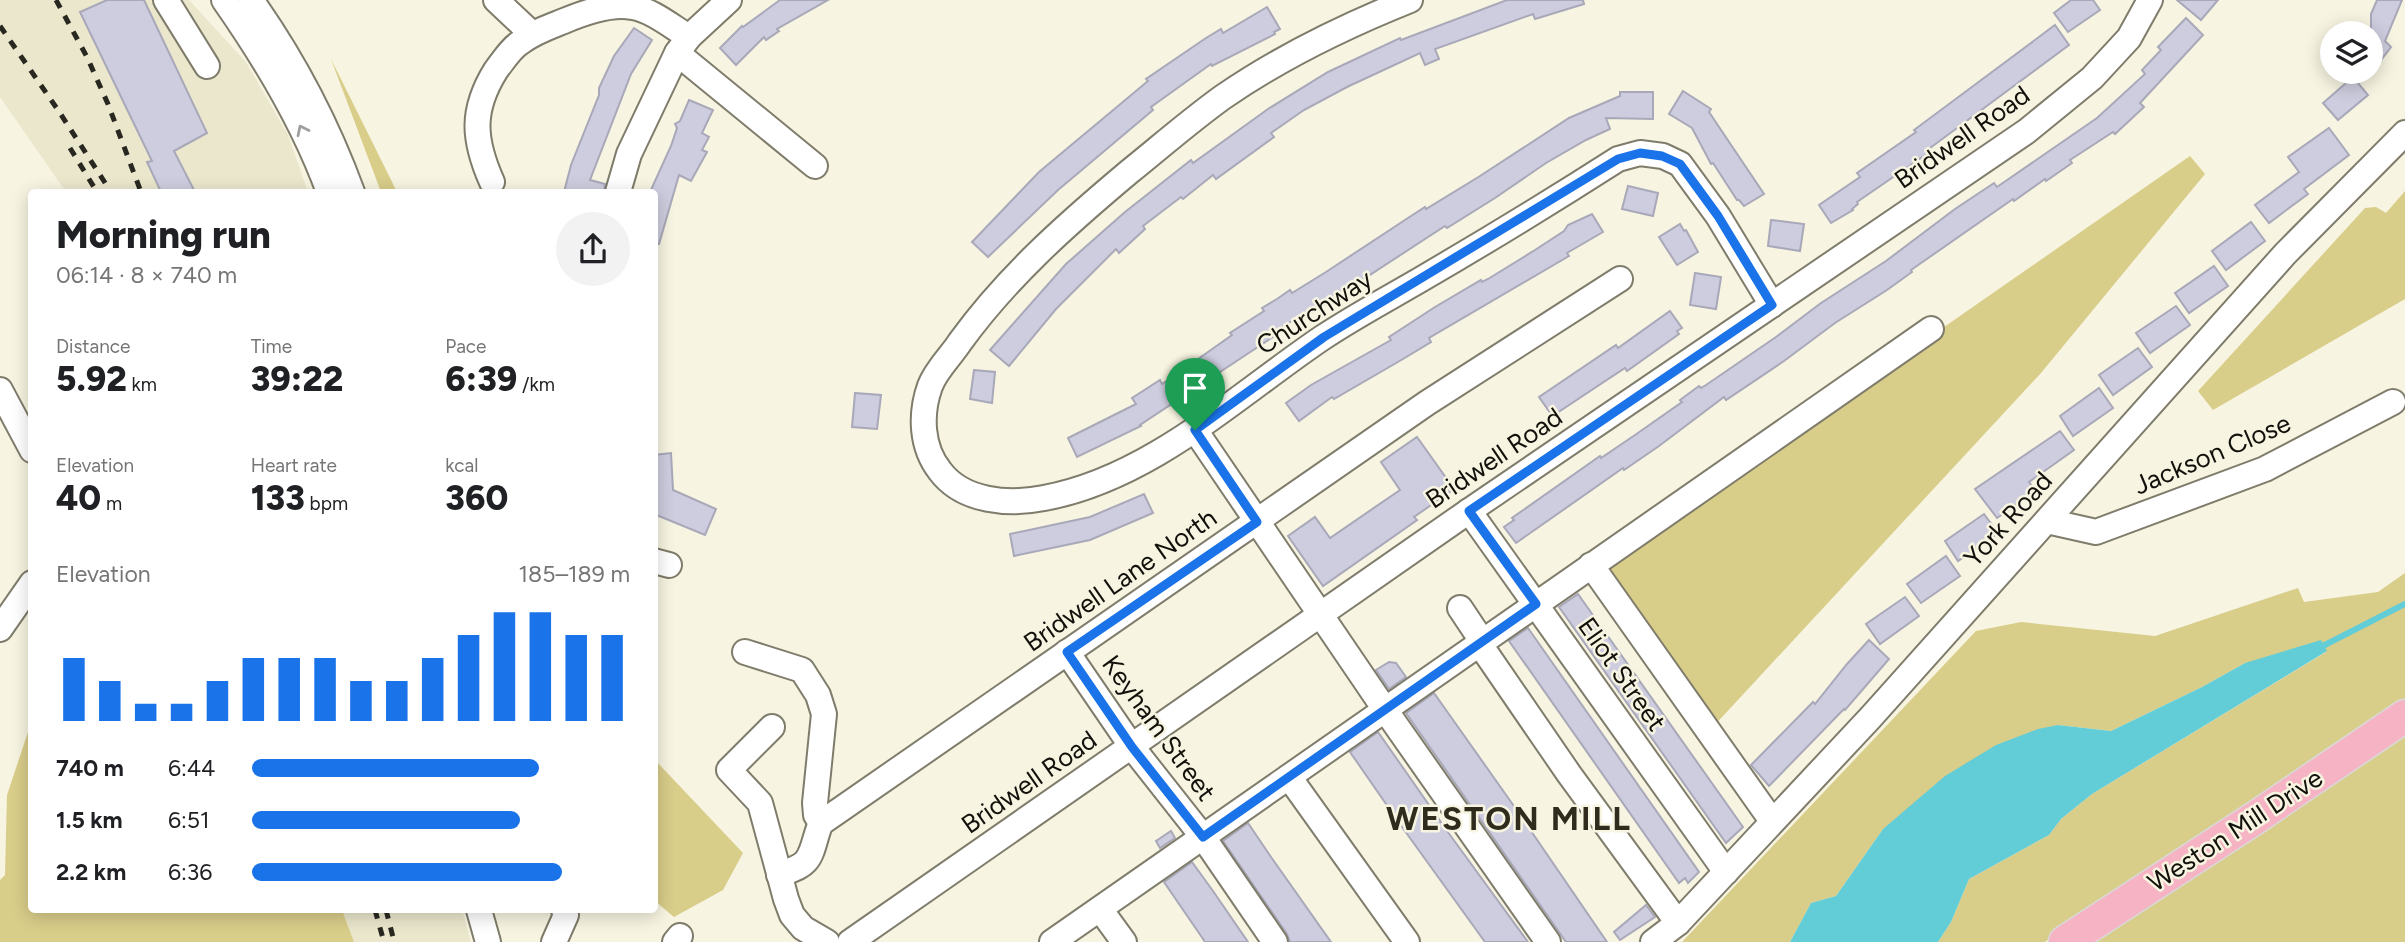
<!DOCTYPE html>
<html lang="en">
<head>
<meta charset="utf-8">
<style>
	:root { --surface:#fff; --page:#f2f2f2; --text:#202124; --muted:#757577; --accent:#1a73e8 }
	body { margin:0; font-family:Figtree,sans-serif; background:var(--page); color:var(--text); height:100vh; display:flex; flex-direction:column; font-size:26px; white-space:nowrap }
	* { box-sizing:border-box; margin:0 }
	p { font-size:23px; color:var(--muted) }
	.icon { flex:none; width:38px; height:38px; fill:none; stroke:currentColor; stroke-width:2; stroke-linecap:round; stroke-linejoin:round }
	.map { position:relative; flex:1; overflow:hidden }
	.drawer { position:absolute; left:28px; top:189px; width:630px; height:724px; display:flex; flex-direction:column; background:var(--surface); border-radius:7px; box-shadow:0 4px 18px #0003 }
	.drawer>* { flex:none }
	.tools { position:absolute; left:2320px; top:21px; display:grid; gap:14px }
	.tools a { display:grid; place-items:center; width:63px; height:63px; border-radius:50%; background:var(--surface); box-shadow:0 4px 18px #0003; font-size:35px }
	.pin { position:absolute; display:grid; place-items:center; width:60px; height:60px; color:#fff; margin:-72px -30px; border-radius:50% 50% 50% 0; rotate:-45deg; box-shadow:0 0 7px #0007 }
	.pin .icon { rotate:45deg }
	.round { display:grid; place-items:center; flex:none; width:74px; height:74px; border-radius:37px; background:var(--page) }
	.head { display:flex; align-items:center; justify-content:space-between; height:119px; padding:0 28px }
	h1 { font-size:38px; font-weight:800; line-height:52px }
	.metrics { display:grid; grid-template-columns:repeat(3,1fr); gap:10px; height:119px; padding:7px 28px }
	.metrics div { display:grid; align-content:center }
	.metrics b { font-size:35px; font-weight:800 }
	.metrics small { font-size:19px; font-weight:400 }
	.metrics p { font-size:19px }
	.chart { height:196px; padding:14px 28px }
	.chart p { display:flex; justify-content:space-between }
	.chart svg { width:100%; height:126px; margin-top:7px; stroke:var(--accent); stroke-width:6 }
	ul { padding:0 28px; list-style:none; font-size:23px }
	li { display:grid; grid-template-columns:112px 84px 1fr; align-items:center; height:52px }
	li i { height:18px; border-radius:9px; background:var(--accent) }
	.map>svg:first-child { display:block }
	.built { fill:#ebe7cd }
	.green { fill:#d9cd8a }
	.water { fill:#63cdd7 }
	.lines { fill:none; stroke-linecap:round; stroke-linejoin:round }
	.stream { stroke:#63cdd7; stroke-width:6 }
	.building { fill:#cdcddf; stroke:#a8a8b9; stroke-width:2 }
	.minor-casing { stroke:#7f7c6b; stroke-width:28 }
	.major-casing { stroke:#d9d9d8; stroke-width:35 }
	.minor { stroke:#fff; stroke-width:24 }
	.major { stroke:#f6b3c3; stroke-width:32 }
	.rail { stroke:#292820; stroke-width:5; stroke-dasharray:9 9; stroke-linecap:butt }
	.oneway { stroke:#a09f9d }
	.route-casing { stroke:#fff; stroke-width:14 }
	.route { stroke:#1a73e8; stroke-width:9 }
	.labels { text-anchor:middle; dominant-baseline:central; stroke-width:5; stroke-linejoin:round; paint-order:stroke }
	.street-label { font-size:26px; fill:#11100a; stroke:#f7f4e1 }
	.district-label { font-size:33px; font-weight:bold; letter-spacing:2px; fill:#2f2c1e; stroke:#f7f4e1 }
</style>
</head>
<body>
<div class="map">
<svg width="2405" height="942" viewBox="0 0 2405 942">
	<rect width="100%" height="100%" fill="#f7f4e1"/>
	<g class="built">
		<polygon points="0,0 189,0 246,62 288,135 308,192 66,192 0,97"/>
		<polygon points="342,910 462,910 471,942 354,942"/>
	</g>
	<g class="green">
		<polygon points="331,59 397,192 381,192"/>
		<polygon points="2190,156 2205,174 2041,373 1711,729 1599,567"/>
		<polygon points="2405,191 2405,299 2213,410 2198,391 2365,208 2376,207 2386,213"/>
		<polygon points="2405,573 2405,701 2067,925 2045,942 1938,942 1951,922 1969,879 2049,835 2061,819 2092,794 2326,652 2245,663 2202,687 2111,731 2058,725 1883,829 1836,896 1811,903 1790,942 1682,942 1976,631 2021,622 2155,636 2298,588 2304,602 2378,592"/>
		<polygon points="31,723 32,910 342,910 354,942 0,942 0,880 5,875 7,795"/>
		<polygon points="2405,729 2405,942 2079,942"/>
		<polygon points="655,760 743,853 723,890 674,917 655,901"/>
	</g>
	<polygon class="water" points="2321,640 2327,651 2092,794 2061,819 2049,835 1969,879 1951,922 1938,942 1790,942 1811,903 1836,896 1883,829 1945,776 1996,745 2038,729 2058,725 2111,731 2202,687 2245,663"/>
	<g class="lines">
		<polyline class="stream" points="2317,649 2405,604"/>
	</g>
	<g class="building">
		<polygon points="107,0 144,0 207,133 174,151 195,192 161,192 147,162 152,161 80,12"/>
		<polygon points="780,0 828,0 777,29 779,31 766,40 764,37 736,65 720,48 742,26 743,27"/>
		<polygon points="1507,0 1583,0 1584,4 1535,19 1533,14 1435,49 1439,59 1425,65 1420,53 1347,87 1304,110 1271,133 1274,137 1216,179 1213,175 1183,199 1181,197 1160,213 1143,226 1145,229 1119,253 1116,249 1056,309 1009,366 990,350 1066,264 1125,212 1191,160 1193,163 1268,109 1328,72 1400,38 1401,40"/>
		<polygon points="2071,0 2093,0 2100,10 2068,32 2054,13"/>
		<polygon points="2177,0 2218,0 2201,20"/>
		<polygon points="2377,0 2402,0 2385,41 2391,47 2371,73 2371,14"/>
		<polygon points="1267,7 1280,29 1274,32 1275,34 1212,66 1211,64 1151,107 1153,110 1058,190 988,257 972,242 1039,172 1148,81 1146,79 1206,38 1221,29 1223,33"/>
		<polygon points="2186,18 2203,35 2140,103 2144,107 2115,134 2113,132 2070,160 2072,163 2046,181 2045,179 2014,201 2013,199 1911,270 1912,272 1887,290 1835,323 1784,361 1726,400 1724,397 1659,446 1624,470 1623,468 1516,543 1504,527 1514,520 1512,518 1600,456 1601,458 1635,435 1682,402 1680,400 1699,386 1701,388 1706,385 1776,337 1821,303 1886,261 1955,209 1994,183 1997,187 2097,118 2145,74 2142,70 2161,50 2158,47"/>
		<polygon points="2055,25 2069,45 1926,151 1928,153 1857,202 1858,204 1852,209 1853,210 1831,223 1819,205 1860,177 1857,173 1916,132 1914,130"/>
		<polygon points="634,28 652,40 631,74 590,180 605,184 604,192 564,192 571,165 599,95 599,88 614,56"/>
		<polygon points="2353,77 2368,95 2338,120 2323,103"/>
		<polygon points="1683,91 1711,109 1709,112 1764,194 1744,206 1739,200 1737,200 1713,163 1711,164 1692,128 1669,114"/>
		<polygon points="1620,92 1653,92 1653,119 1606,118 1610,129 1586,140 1546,163 1495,198 1447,228 1445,226 1313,312 1311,309 1271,334 1273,337 1140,425 1141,426 1077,457 1068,438 1136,404 1132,398 1160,380 1162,384 1181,371 1232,335 1230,333 1264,311 1262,308 1277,299 1290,290 1292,293 1326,272 1411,216 1425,207 1426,209 1480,176 1569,118 1620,96"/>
		<polygon points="689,100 713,110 702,133 709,137 702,150 707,152 691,181 679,175 659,244 654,243 654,192 650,192 671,146 677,128 675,124 680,121"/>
		<polygon points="2329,128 2349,155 2304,189 2308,194 2269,223 2255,205 2299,172 2288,157"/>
		<polygon points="1628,186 1658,193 1653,216 1622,209"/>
		<polygon points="1592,214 1603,232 1567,253 1569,256 1429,338 1431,342 1403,359 1334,399 1332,397 1299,421 1286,403 1311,385 1391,340 1389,337 1435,307 1481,280 1482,282 1488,279 1535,250 1564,231 1568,225"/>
		<polygon points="1771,220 1804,224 1800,251 1768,246"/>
		<polygon points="2251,222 2265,241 2226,270 2212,251"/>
		<polygon points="1680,224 1684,231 1686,230 1698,252 1677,265 1659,237"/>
		<polygon points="2214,266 2228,286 2189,313 2175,293"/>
		<polygon points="1695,273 1721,277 1716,309 1690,305"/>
		<polygon points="2176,306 2190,325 2150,353 2136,333"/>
		<polygon points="1670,311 1682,328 1677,331 1679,334 1627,371 1625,368 1557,413 1555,411 1551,414 1539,397 1616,345 1618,348"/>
		<polygon points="2138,348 2152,367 2113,395 2099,375"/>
		<polygon points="974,370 995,372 992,403 970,399"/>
		<polygon points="2099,388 2113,408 2073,436 2060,416"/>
		<polygon points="855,393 881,395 877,429 852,427"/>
		<polygon points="2060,431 2074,450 2029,482 2036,491 1997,518 1975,489"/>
		<polygon points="1417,437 1454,489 1414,517 1417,520 1323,586 1288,536 1315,517 1330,538 1400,490 1381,462"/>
		<polygon points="671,453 673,490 716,509 705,535 654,514 654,455"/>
		<polygon points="1144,494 1153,513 1090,540 1014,556 1010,534 1090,517"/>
		<polygon points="1984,514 1998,533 1958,561 1945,541"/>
		<polygon points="1946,556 1960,576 1921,603 1907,584"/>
		<polygon points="1578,594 1743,827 1726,843 1559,607"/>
		<polygon points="1905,597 1919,616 1880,644 1866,624"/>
		<polygon points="1528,628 1699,872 1688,883 1685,878 1679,883 1509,641"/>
		<polygon points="1869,640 1889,659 1845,710 1844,709 1769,786 1751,765 1813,702 1815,704 1847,664"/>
		<polygon points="1389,662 1396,663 1406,677 1389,689 1376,670"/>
		<polygon points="1434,693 1516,809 1607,942 1566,942 1406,713"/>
		<polygon points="1378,732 1450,835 1528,942 1485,942 1402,827 1350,752"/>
		<polygon points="1248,823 1271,857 1331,942 1290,942 1287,934 1223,841"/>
		<polygon points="1171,831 1175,838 1160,848 1156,841"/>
		<polygon points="1192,862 1213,891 1248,942 1205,942 1201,936 1164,882"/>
		<polygon points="1646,905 1655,917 1620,940 1614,932"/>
	</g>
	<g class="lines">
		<g class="minor-casing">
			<g id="minor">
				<polyline points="166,0 207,66"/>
				<path d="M224,0C266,60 304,123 329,192"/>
				<path d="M251,0C293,59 327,124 352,192"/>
				<polyline points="496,0 532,34"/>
				<path d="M1410,0C1345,26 1281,57 1223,97C1191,120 1160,147 1129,172C1067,224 1007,277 960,342C951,356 936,370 930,386C920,414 921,447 940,471C963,502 1009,505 1044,498C1149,479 1235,397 1322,338C1355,316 1391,297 1425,277C1490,239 1554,200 1618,159L1640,153L1663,156L1680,164L1718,216L1772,305"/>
				<polyline points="677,53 815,166"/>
				<path d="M492,182C473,139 471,110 496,70C503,61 511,48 521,42C534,32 549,27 564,21C583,13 611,3 632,7C652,10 672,27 689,37"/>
				<polyline points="618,192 629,154 677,53 689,37 729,0"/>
				<polyline points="0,390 32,450"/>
				<polyline points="1195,430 1386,711 1548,942"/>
				<polyline points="1469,511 1726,872"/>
				<polyline points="2047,521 2096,532 2265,469 2393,402"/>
				<polyline points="654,561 669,565"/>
				<polyline points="1591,565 1772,821"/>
				<polyline points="1460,608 1482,641"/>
				<polyline points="0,629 32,583"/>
				<polyline points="1479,643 1569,774 1678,923"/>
				<polyline points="745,652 802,670 818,695 824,714 815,803 816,815 821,823"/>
				<polyline points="1067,652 1132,747 1203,837 1275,942"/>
				<polyline points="772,727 729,770 760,803 786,899 792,915 803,928 827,942"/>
				<polyline points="1289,777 1407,942"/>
				<path d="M779,875C788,871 800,868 806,861C814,852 815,835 821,823L1427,403L1620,279"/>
				<polyline points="1100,909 1124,942"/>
				<polyline points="479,910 488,942"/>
				<polyline points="554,942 566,915 564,910"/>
				<polyline points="675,942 680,936"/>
				<polyline points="850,942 1469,511 2027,131 2092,78 2129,38 2150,0"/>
				<polyline points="1052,942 1931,329"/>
				<polyline points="1653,942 1678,923 1871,717 2285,254 2405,133"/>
			</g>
		</g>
		<g class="major-casing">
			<polyline id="major" points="2065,942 2255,818 2405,716"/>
		</g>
		<use href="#minor" class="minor"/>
		<use href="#major" class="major"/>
		<g class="rail">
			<polyline points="56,0 87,57 108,104 141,192"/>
			<polyline points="0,26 58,110 111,192"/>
			<polyline points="70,148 97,192"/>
			<polyline points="375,910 384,942"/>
			<polyline points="386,910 394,941"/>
		</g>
	</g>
	<defs><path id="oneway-chevron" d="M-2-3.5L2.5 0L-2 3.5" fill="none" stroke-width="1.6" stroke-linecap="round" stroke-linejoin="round" transform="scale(1.75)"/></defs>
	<use class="oneway" href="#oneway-chevron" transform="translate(302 130) rotate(-116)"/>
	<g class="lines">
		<g class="route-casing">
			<polygon id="route" points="1640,153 1662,156 1680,164 1718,216 1772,305 1469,511 1536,604 1203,837 1132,747 1067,652 1257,522 1195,430 1324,337 1618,159"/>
		</g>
		<use href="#route" class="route"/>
	</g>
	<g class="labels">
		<g class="street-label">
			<text transform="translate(1962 137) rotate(-35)">Bridwell Road</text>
			<text transform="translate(1314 312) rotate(-33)">Churchway</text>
			<text transform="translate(2212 454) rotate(-23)">Jackson Close</text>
			<text transform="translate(1494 458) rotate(-34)">Bridwell Road</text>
			<text transform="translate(2008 519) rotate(-48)">York Road</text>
			<text transform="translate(1120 580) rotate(-35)">Bridwell Lane North</text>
			<text transform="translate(1622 674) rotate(55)">Eliot Street</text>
			<text transform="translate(1159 728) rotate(54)">Keyham Street</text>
			<text transform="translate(1029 782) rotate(-35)">Bridwell Road</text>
			<text transform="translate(2235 830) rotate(-33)">Weston Mill Drive</text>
		</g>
		<g class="district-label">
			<text x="1509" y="818">WESTON MILL</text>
		</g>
	</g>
</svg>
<div class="tools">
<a><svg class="icon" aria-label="layers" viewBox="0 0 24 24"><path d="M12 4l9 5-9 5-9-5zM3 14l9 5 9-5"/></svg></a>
</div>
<div class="pin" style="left:1195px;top:430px;background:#1e9e55"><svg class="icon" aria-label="arrive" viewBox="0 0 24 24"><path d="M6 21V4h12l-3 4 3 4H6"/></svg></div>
<section class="drawer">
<div class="head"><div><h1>Morning run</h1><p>06:14 · 8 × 740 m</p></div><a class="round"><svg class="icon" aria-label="share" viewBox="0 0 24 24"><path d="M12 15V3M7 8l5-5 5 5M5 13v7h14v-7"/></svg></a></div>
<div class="metrics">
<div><p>Distance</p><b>5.92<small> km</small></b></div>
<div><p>Time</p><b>39:22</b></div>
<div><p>Pace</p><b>6:39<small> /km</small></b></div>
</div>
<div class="metrics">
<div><p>Elevation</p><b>40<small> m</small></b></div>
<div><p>Heart rate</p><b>133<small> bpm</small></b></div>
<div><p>kcal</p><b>360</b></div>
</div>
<div class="chart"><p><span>Elevation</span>185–189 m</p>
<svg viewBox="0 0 160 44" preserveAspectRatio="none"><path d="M5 44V22M15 44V30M25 44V38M35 44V38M45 44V30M55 44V22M65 44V22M75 44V22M85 44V30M95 44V30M105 44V22M115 44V14M125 44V6M135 44V6M145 44V14M155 44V14"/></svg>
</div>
<ul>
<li><b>740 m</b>6:44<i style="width:76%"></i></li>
<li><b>1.5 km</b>6:51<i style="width:71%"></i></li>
<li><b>2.2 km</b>6:36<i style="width:82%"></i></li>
</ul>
</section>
</div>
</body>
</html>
